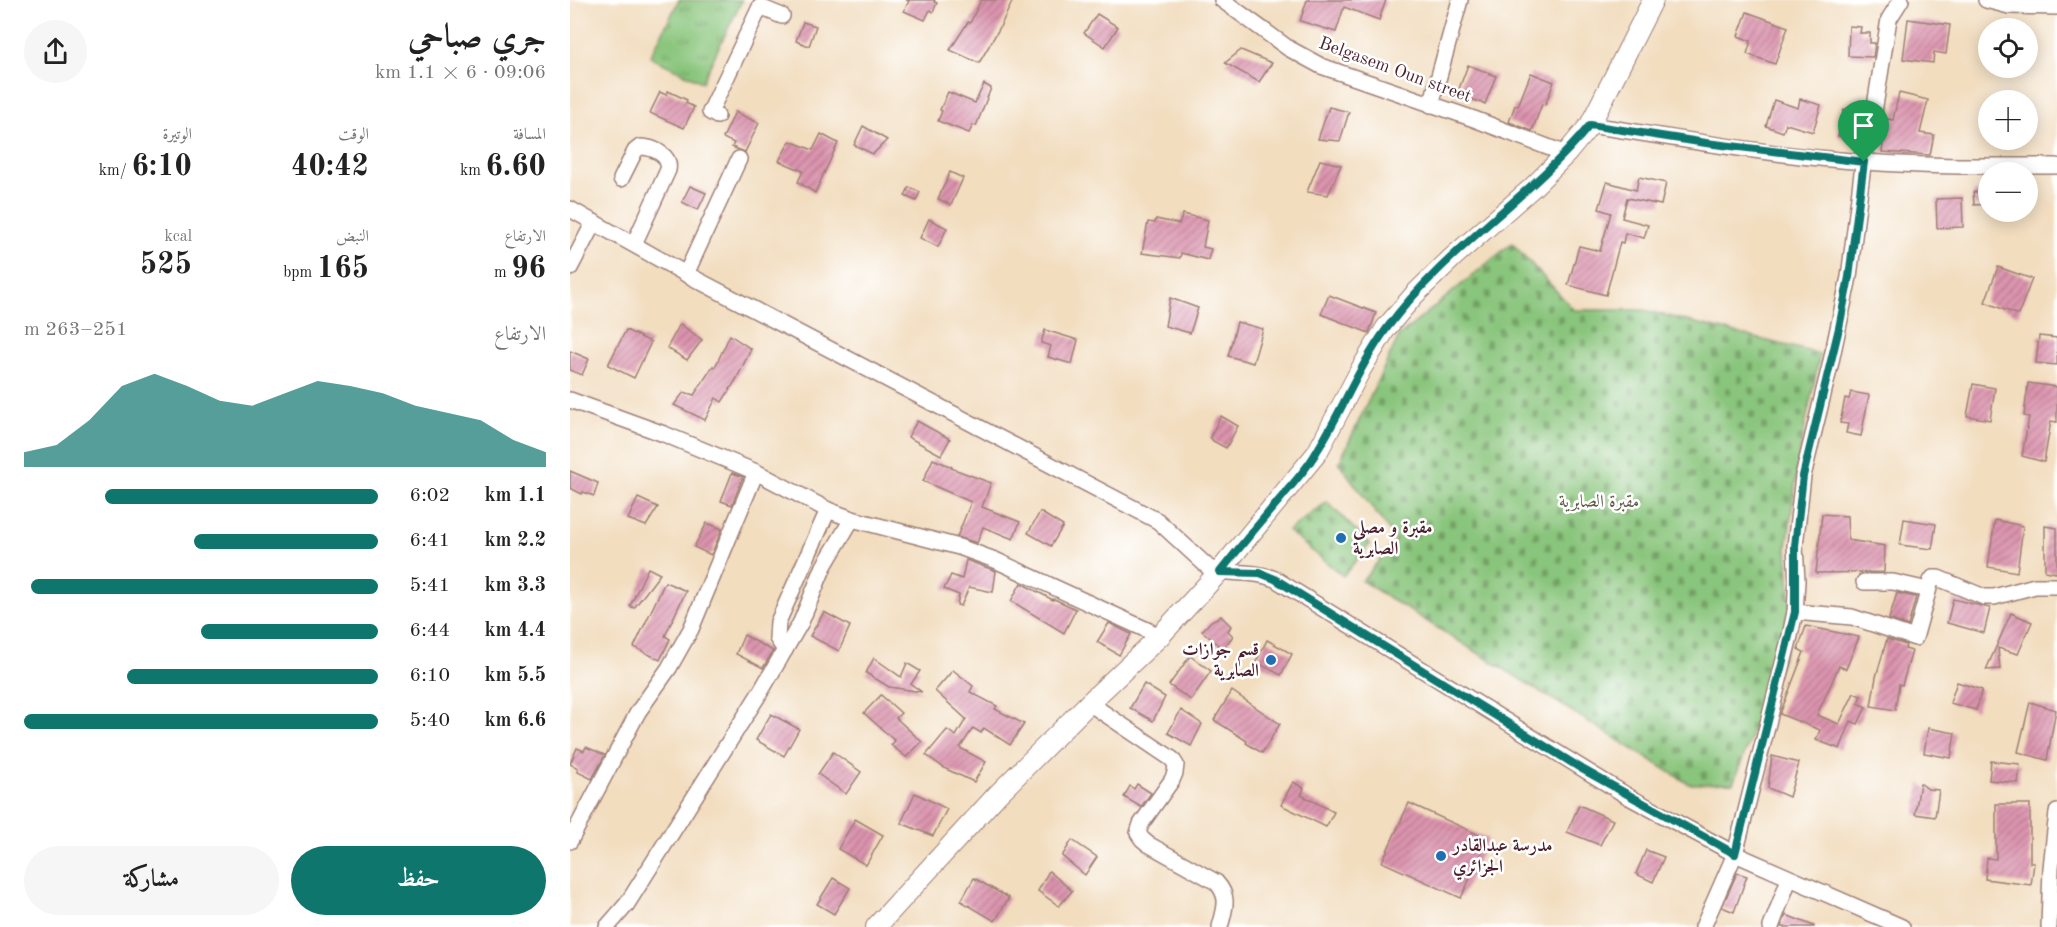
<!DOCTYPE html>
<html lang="ar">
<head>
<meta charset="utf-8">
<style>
	:root { --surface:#fff; --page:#f6f6f6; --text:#222; --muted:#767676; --accent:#0f766e }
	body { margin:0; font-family:"Old Standard TT",Amiri,serif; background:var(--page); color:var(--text); direction:rtl; height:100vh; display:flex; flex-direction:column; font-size:22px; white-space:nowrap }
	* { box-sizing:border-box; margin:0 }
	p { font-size:20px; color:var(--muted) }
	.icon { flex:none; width:33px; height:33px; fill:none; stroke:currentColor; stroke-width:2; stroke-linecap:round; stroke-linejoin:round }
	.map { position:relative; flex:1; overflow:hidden; direction:ltr }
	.panel { display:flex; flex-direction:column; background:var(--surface); width:570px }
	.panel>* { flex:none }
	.fabs { position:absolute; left:1408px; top:18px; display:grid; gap:12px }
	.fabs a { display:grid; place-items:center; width:60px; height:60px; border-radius:50%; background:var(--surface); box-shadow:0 3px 15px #0003; font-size:30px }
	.pin { position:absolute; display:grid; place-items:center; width:51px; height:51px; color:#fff; margin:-62px -26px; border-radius:50% 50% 50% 0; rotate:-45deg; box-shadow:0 0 6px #0007 }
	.pin .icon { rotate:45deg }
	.round { display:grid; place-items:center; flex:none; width:63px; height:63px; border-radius:32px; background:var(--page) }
	.summary { display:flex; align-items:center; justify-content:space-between; height:102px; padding:0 24px }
	h1 { font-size:33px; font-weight:700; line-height:45px }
	.figures { display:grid; grid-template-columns:repeat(3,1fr); gap:9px; height:102px; padding:6px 24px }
	.figures div { display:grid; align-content:center }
	.figures b { font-size:30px; font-weight:700 }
	.figures small { font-size:16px; font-weight:400 }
	.figures p { font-size:16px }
	.chart { height:168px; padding:12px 24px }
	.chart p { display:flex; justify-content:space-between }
	.chart svg { width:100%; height:108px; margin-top:6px; fill:var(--accent); opacity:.7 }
	.cta { display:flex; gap:12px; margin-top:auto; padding:12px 24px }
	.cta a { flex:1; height:69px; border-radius:36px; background:var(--accent); color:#fff; font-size:24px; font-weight:700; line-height:69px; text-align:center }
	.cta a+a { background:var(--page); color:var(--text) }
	ul { padding:0 24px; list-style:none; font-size:20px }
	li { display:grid; grid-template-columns:96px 72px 1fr; align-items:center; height:45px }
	li i { height:15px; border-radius:8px; background:var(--accent) }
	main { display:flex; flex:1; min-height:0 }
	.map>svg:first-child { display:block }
	.cemetery { fill:url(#cemetery-stones); stroke:#6a7253; stroke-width:1.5 }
	.park { fill:url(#park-tufts); stroke:#6a7253; stroke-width:1.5 }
	.building { fill:url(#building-hatch) }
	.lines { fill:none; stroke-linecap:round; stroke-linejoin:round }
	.minor-casing { stroke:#9e7e75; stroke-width:18 }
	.tertiary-casing { stroke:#9e7e75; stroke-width:22 }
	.minor { stroke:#fff; stroke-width:15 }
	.tertiary { stroke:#fff; stroke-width:20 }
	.route-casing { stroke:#fff; stroke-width:12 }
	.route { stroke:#0f766e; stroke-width:8 }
	.poi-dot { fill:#1f6fb2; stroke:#fff; stroke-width:2 }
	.labels { text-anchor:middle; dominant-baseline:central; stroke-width:5; stroke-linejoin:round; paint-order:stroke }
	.street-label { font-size:18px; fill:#4a1f2b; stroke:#fff }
	.park-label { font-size:18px; fill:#605947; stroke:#fff }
	.poi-label { font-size:18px; font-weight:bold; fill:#4a1f2b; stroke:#fff; text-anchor:start }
</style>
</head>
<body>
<main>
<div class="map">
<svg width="1487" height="927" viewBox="0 0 1487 927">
	<defs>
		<pattern id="cemetery-stones" width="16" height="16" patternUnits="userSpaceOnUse" patternTransform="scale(1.5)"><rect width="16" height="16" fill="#89c57b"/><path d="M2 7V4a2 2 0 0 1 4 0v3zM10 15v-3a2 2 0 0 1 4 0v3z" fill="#729f65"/></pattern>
		<pattern id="park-tufts" width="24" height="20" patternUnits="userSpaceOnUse" patternTransform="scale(1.5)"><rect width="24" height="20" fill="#89c57b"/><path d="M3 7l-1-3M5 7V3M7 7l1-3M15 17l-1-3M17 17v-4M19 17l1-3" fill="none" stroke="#729f65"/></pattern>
		<pattern id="building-hatch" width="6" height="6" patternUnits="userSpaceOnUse" patternTransform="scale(1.5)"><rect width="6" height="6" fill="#dc94ae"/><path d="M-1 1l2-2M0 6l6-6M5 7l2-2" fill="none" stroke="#b4788e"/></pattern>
	</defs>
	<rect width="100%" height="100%" fill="#fff"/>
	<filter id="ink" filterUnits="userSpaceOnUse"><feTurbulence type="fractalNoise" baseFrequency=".0167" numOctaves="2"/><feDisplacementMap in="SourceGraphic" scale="12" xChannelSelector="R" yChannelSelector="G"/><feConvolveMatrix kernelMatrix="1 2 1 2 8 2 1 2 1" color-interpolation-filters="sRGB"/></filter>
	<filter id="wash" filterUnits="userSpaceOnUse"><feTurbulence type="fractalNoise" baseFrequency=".008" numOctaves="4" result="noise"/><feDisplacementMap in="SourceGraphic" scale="24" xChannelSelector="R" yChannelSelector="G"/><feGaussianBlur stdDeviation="1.35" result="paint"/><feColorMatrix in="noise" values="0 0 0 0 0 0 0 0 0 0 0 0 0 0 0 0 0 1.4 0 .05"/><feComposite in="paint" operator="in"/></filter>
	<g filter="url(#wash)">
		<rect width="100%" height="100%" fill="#f2ddbf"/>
		<g class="cemetery">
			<polygon points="942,243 1004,310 1074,310 1250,354 1229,456 1217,548 1223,631 1163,783 1119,784 792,581 826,540 769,463 829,336"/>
			<polygon points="757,502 800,544 773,576 718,531"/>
		</g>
		<polygon class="park" points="109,0 172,0 132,82 80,57"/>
		<g id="blocks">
			<g class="building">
				<polygon points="336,0 365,0 364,2 367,3 363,12 360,10 355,20 334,11 339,1"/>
				<polygon points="411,0 443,0 429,29 409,63 380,50 398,22 400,23"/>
				<polygon points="737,0 816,0 809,20 774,7 766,32 730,21"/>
				<polygon points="1177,12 1218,27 1205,64 1177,54 1181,41 1168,36"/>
				<polygon points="527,14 548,27 535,47 514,33"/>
				<polygon points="1338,19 1380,25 1376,54 1364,52 1363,63 1333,59"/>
				<polygon points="233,22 246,26 239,46 226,41"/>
				<polygon points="1279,26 1291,27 1290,33 1300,33 1300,43 1305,43 1303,57 1278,56"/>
				<polygon points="671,50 702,63 689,82 655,63"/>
				<polygon points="898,65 926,76 915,104 887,94"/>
				<polygon points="961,73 984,82 975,105 972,104 962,131 939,122 945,105 948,106"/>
				<polygon points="414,84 421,88 406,126 403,125 399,133 368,121 372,111 370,110 378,92 405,103"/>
				<polygon points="98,91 117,100 116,103 124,107 114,128 80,113 90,92 96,95"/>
				<polygon points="1329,93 1358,100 1350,133 1364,135 1360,155 1312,152 1313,145 1306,143 1313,118 1323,120"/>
				<polygon points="1230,99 1251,105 1243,132 1216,124 1213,132 1196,126 1204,100 1228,108"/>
				<polygon points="759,107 779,112 770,141 748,139"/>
				<polygon points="1274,109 1293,114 1286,140 1268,136"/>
				<polygon points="165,112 189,123 175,152 162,147 164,143 153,138"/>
				<polygon points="293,126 317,140 303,154 284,145"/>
				<polygon points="251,134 268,143 245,193 228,182 233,171 209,161 220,141 243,150"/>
				<polygon points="750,160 771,165 758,195 737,192"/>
				<polygon points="380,172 393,178 381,205 368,199"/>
				<polygon points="1069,177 1096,183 1091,205 1057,198 1052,218 1078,225 1074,238 1055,233 1053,243 1050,242 1036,295 998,285 1009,246 1030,251 1041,213 1029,209 1037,182 1066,190"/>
				<polygon points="120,186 136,193 128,210 112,202"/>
				<polygon points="339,187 350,192 346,201 335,196"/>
				<polygon points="1403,192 1419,192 1419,204 1404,205"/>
				<polygon points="1392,198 1393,227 1367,228 1366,199"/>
				<polygon points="613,214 638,220 633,247 641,249 638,260 611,253 610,258 572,253 578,222 585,223 586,219 609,224"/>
				<polygon points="359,219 377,228 368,247 350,238"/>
				<polygon points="1428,267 1462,279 1448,315 1415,302"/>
				<polygon points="759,295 806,313 799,333 751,314"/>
				<polygon points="600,298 628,308 620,333 595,326"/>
				<polygon points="667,322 693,329 683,363 658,356"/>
				<polygon points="110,324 132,340 117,360 97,348"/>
				<polygon points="56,330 81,342 64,378 38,365"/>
				<polygon points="475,330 508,340 502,364 478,357 481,346 471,343"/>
				<polygon points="160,335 181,349 166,380 152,402 146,398 135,420 104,405 114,392 124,395 143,366 145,367"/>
				<polygon points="1469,336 1487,338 1487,365 1466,363"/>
				<polygon points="0,351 19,359 12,375 0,370"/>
				<polygon points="1458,383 1487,387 1487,422 1481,421 1474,462 1452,456 1459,417 1454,416"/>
				<polygon points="1403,384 1425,388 1420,420 1397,416"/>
				<polygon points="1281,392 1299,395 1291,436 1276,433 1278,424 1270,423 1275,398 1279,399"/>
				<polygon points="651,416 668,426 656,448 643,441 640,437"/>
				<polygon points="347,421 380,439 371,455 338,437"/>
				<polygon points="363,459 382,467 381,468 421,483 412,507 450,522 443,539 413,527 407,543 387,537 401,502 353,481"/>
				<polygon points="0,471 28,483 24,496 13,492 12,494 0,488"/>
				<polygon points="162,473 173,477 162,505 151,501"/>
				<polygon points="68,498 88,507 76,526 58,519"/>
				<polygon points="470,512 493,526 481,546 458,533"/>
				<polygon points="1252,514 1277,516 1278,540 1315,546 1314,572 1246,573"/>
				<polygon points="1334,519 1366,524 1362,549 1330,545"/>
				<polygon points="1425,520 1453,526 1447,572 1418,567"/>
				<polygon points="137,523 152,529 141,555 124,547"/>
				<polygon points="1475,526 1487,528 1487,573 1475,571"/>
				<polygon points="396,560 426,571 423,592 399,587 391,606 387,605 389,595 374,589 381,575 392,579"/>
				<polygon points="78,568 90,574 64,608 60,606"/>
				<polygon points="95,582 116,591 95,636 100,639 90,660 64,647"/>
				<polygon points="451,583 483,600 484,599 506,609 494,633 441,601"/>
				<polygon points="1327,593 1346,597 1338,626 1319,619"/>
				<polygon points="1383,599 1420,608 1414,633 1377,623"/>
				<polygon points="254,612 280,626 269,651 240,636"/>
				<polygon points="1441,613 1462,622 1448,654 1428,648 1430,669 1416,670"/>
				<polygon points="651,616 661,626 658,631 663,636 653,649 632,631 641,621"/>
				<polygon points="539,623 561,634 549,655 527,642"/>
				<polygon points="1236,626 1289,637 1276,669 1269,666 1247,715 1269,724 1284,693 1291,696 1288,703 1296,707 1288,724 1281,721 1270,749 1246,740 1250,730 1210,714 1234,652 1228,649"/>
				<polygon points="174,635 203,651 193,668 166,654"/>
				<polygon points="1317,639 1336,645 1335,649 1342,651 1332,685 1329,684 1325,710 1301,706 1306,677"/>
				<polygon points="697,640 722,654 711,675 686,662"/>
				<polygon points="620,656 641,671 621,700 599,685"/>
				<polygon points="304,658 331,677 337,663 350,671 341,684 352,692 319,687 296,673"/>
				<polygon points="383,670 403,686 400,692 427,706 425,709 454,724 440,745 414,728 411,733 403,728 390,748 416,762 404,782 376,769 356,755 377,730 386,736 396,719 365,691"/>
				<polygon points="1387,682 1412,690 1406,710 1380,703"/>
				<polygon points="574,684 595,697 583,721 560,708"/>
				<polygon points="662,691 710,724 692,753 676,743 677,741 644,720"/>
				<polygon points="311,695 331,713 326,718 352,742 336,757 321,745 325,741 294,713"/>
				<polygon points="1460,702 1486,710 1477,760 1448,752"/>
				<polygon points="611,710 632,724 621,746 598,733"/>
				<polygon points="201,714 229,729 214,756 186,740"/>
				<polygon points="1358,728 1385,733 1381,758 1354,753"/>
				<polygon points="16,747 35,755 22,779 8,772 8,768 0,764 7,748 14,751"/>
				<polygon points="263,752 291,772 276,794 248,774"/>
				<polygon points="1202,756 1229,763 1219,797 1198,788"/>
				<polygon points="1421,761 1450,764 1448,783 1419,780"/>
				<polygon points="723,782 734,788 731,795 764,812 756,827 711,805"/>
				<polygon points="1350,783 1358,789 1369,790 1365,817 1345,814"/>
				<polygon points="567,784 581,793 571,807 554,797 560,786 564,789"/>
				<polygon points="345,793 377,809 363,836 331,823"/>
				<polygon points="839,803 918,839 891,898 812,862"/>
				<polygon points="1426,804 1460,804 1460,863 1464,863 1461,885 1415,879 1417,858 1426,859"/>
				<polygon points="1009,805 1043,820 1030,845 997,832"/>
				<polygon points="285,819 313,835 296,865 268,849"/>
				<polygon points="502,840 527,857 515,875 492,856"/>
				<polygon points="1076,850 1094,857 1083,882 1066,874"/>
				<polygon points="479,871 502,891 489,906 468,891"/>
				<polygon points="1167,873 1177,876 1164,912 1152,907"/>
				<polygon points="263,878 280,888 264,914 247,904"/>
				<polygon points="404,878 439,898 425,921 391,901"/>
				<polygon points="1216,915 1244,926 1244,927 1211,927"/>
			</g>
		</g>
	</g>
	<g filter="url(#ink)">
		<use href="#blocks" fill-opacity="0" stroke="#9e7e75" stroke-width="1.5"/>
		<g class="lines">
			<g class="minor-casing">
				<g id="minor">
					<polyline points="652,0 718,48 751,66 904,119 996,154"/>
					<polyline points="1416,0 1439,6 1487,7"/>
					<polyline points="861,105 890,0"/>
					<polyline points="147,116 140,112 190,7 212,16"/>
					<path d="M1020,125C1112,139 1204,156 1296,162C1359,167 1423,166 1487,166"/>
					<path d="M51,179L65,151L70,147C83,147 101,155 98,170L64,244"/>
					<path d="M0,209L116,274L588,521L639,568C662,576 680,569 705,579L1059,797L1165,854L1332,927"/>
					<polyline points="0,268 24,222"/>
					<polyline points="116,274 169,159"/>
					<polyline points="0,400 94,434 186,472 258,510 282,519 389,547 425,560 590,636"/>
					<polyline points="1294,582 1323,582 1358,590"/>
					<polyline points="1225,612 1282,617 1345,638 1361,581 1363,578 1368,578 1414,597 1424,597 1465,586 1487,586"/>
					<polyline points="215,650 207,638 208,622 258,510"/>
					<path d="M519,703L602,759L606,765L605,773L602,780L571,824L568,833L572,839L578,844L646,882C660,897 655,908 650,927"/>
					<polyline points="0,841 68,712 99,668 121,629 186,472"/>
					<polyline points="37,927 57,904 191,691 231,622 254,566 282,519"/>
					<polyline points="1133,927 1165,854 1220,636 1225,612 1227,581 1225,546 1233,476 1260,366 1279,277 1296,141 1304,112 1319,19 1331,0"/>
					<polyline points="1201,927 1219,879"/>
					<polyline points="1479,927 1481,868 1487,812"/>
				</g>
			</g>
			<g class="tertiary-casing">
				<polyline id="tertiary" points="306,927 427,795 519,703 590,636 649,572 747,453 791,369 816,328 845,294 883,257 963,187 996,154 1020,125 1083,0"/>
			</g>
			<use href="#minor" class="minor"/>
			<use href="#tertiary" class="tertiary"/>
		</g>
	</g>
	<g class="lines" filter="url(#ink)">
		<g class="route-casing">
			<path id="route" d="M1020,125L1136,143L1294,162L1279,277L1269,328L1233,476L1225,546V612L1165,854L1012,769L705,579L690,573L650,572C670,547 690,522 711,498C723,483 738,468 747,451C772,411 789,366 817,328C874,250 959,199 1020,125Z"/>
		</g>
		<use href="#route" class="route"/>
	</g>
	<g class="poi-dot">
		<circle cx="771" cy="538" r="6"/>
		<circle cx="701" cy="660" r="6"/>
		<circle cx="871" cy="856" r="6"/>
	</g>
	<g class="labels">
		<g class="street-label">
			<text transform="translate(825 70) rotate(20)">Belgasem Oun street</text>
		</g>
		<g class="park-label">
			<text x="1029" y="502">مقبرة الصابرية</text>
		</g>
		<g class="poi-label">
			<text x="783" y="528">مقبرة و مصلى<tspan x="783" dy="21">الصابرية</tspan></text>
			<text x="689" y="650" text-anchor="end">قسم جوازات<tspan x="689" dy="21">الصابرية</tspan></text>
			<text x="883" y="846">مدرسة عبدالقادر<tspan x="883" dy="21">الجزائري</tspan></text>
		</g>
	</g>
</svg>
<div class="fabs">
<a><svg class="icon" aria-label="locate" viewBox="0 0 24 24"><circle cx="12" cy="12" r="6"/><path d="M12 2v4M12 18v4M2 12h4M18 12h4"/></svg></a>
<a>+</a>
<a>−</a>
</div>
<div class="pin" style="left:1294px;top:162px;background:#1e9e55"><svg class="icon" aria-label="arrive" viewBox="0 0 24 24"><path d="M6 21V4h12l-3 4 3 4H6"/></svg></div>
</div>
<section class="panel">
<div class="summary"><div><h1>جري صباحي</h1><p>09:06 · 6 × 1.1 km</p></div><a class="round"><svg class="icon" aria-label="share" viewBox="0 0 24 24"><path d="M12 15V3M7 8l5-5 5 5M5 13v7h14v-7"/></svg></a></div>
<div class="figures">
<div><p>المسافة</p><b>6.60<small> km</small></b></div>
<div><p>الوقت</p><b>40:42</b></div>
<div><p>الوتيرة</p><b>6:10<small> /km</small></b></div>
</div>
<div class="figures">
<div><p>الارتفاع</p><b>96<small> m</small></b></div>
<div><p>النبض</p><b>165<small> bpm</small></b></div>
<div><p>kcal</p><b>525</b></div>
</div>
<div class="chart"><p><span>الارتفاع</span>251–263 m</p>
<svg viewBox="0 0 160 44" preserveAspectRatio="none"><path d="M0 44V38L10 35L20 25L30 11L40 6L50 11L60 17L70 19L80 14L90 9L100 11L110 14L120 19L130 22L140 25L150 33L160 38V44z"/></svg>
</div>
<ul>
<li><b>1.1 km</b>6:02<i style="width:77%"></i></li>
<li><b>2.2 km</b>6:41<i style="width:52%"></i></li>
<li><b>3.3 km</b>5:41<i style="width:98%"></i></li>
<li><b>4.4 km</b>6:44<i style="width:50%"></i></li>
<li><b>5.5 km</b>6:10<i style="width:71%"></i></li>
<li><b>6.6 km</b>5:40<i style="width:100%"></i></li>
</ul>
<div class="cta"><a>حفظ</a><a>مشاركة</a></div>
</section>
</main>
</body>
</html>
